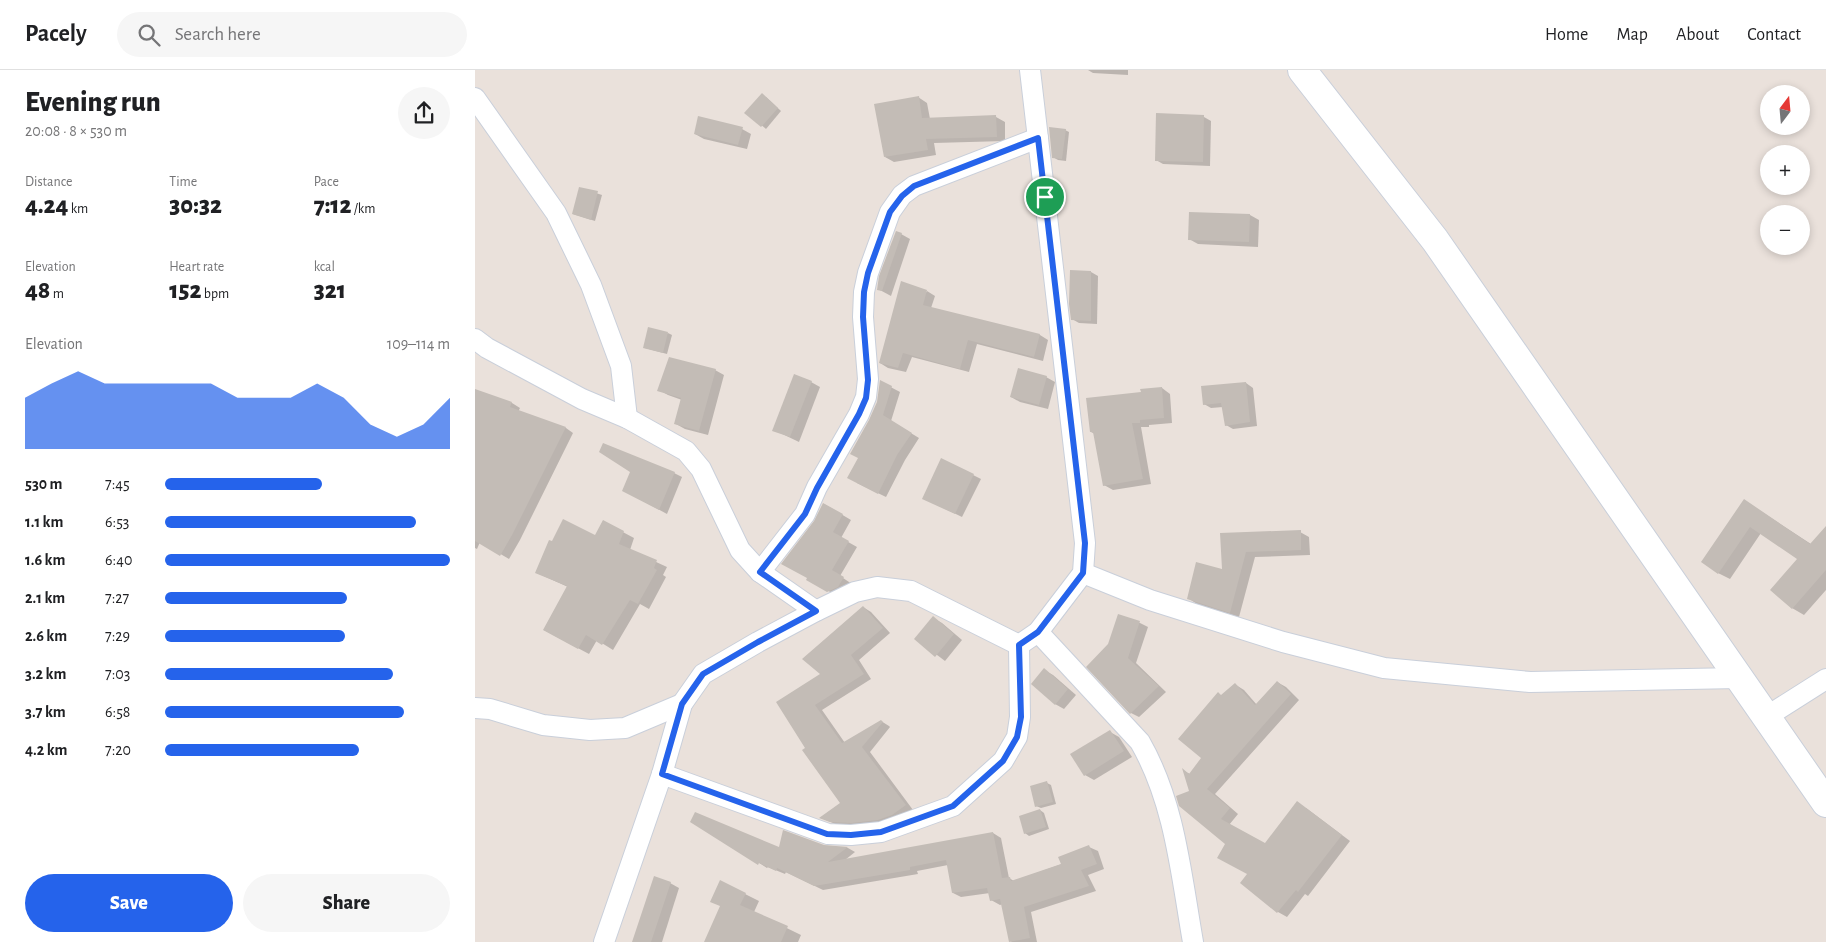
<!DOCTYPE html>
<html lang="en">
<head>
<meta charset="utf-8">
<style>
	:root { --surface:#fff; --page:#f6f6f6; --text:#202124; --muted:#757577; --line:#e0e0e0; --accent:#2563eb }
	body { margin:0; font-family:"Alegreya Sans",sans-serif; background:var(--page); color:var(--text); height:100vh; display:flex; flex-direction:column; font-size:19px; white-space:nowrap }
	* { box-sizing:border-box; margin:0 }
	p { font-size:16px; color:var(--muted) }
	.icon { flex:none; width:28px; height:28px; fill:none; stroke:currentColor; stroke-width:2; stroke-linecap:round; stroke-linejoin:round }
	.map { position:relative; flex:1; overflow:hidden }
	.side { display:flex; flex-direction:column; background:var(--surface); width:475px }
	.side>* { flex:none }
	.needle { width:32px; rotate:16deg }
	.tools { position:absolute; left:1285px; top:15px; display:grid; gap:10px }
	.tools a { display:grid; place-items:center; width:50px; height:50px; border-radius:50%; background:var(--surface); box-shadow:0 2px 8px #0003; font-size:25px }
	.pin { position:absolute; display:grid; place-items:center; width:42px; height:42px; color:#fff; margin:-21px; border:2px solid #fff; border-radius:50%; box-shadow:0 1px 5px #0007 }
	.round { display:grid; place-items:center; flex:none; width:52px; height:52px; border-radius:26px; background:var(--page) }
	.headline { display:flex; align-items:center; justify-content:space-between; height:85px; padding:0 25px }
	h1 { font-size:28px; font-weight:800; line-height:38px }
	.metrics { display:grid; grid-template-columns:repeat(3,1fr); gap:8px; height:85px; padding:5px 25px }
	.metrics div { display:grid; align-content:center }
	.metrics b { font-size:25px; font-weight:800 }
	.metrics small { font-size:14px; font-weight:400 }
	.metrics p { font-size:14px }
	.chart { height:140px; padding:10px 25px }
	.chart p { display:flex; justify-content:space-between }
	.chart svg { width:100%; height:90px; margin-top:5px; fill:var(--accent); opacity:.7 }
	.cta { display:flex; gap:10px; margin-top:auto; padding:10px 25px }
	.cta a { flex:1; height:58px; border-radius:30px; background:var(--accent); color:#fff; font-size:20px; font-weight:800; line-height:58px; text-align:center }
	.cta a+a { background:var(--page); color:var(--text) }
	ul { padding:0 25px; list-style:none; font-size:16px }
	li { display:grid; grid-template-columns:80px 60px 1fr; align-items:center; height:38px }
	li i { height:12px; border-radius:6px; background:var(--accent) }
	header { display:flex; align-items:center; gap:30px; box-sizing:border-box; height:70px; padding:0 25px; background:var(--surface); border-bottom:1px solid var(--line) }
	header strong { font-size:24px }
	nav { display:flex; gap:28px; margin-inline-start:auto; font-size:18px }
	.search { width:350px; height:45px; background:var(--page); display:flex; align-items:center; gap:12px; box-sizing:border-box; padding:0 18px; border-radius:28px; color:var(--muted); font-size:19px }
	main { display:flex; flex:1; min-height:0 }
	.map>svg:first-child { display:block }
	.shadow { fill:#0003 }
	.building { fill:#c3bcb6 }
	.lines { fill:none; stroke-linecap:round; stroke-linejoin:round }
	.minor-casing { stroke:#c9cfda; stroke-width:22 }
	.secondary-casing { stroke:#c9cfda; stroke-width:30 }
	.minor { stroke:#fff; stroke-width:20 }
	.secondary { stroke:#fff; stroke-width:28 }
	.route-casing { stroke:#fff; stroke-width:10 }
	.route { stroke:#2563eb; stroke-width:6 }
</style>
</head>
<body>
<header>
<strong>Pacely</strong>
<div class="search"><svg class="icon" aria-label="search" viewBox="0 0 24 24"><circle cx="10" cy="10" r="6"/><path d="M15 15l6 6"/></svg>Search here</div>
<nav><a>Home</a><a>Map</a><a>About</a><a>Contact</a></nav>
</header>
<main>
<section class="side">
<div class="headline"><div><h1>Evening run</h1><p>20:08 · 8 × 530 m</p></div><a class="round"><svg class="icon" aria-label="share" viewBox="0 0 24 24"><path d="M12 15V3M7 8l5-5 5 5M5 13v7h14v-7"/></svg></a></div>
<div class="metrics">
<div><p>Distance</p><b>4.24<small> km</small></b></div>
<div><p>Time</p><b>30:32</b></div>
<div><p>Pace</p><b>7:12<small> /km</small></b></div>
</div>
<div class="metrics">
<div><p>Elevation</p><b>48<small> m</small></b></div>
<div><p>Heart rate</p><b>152<small> bpm</small></b></div>
<div><p>kcal</p><b>321</b></div>
</div>
<div class="chart"><p><span>Elevation</span>109–114 m</p>
<svg viewBox="0 0 160 44" preserveAspectRatio="none"><path d="M0 44V19L10 12L20 6L30 12L40 12L50 12L60 12L70 12L80 19L90 19L100 19L110 12L120 19L130 32L140 38L150 32L160 19V44z"/></svg>
</div>
<ul>
<li><b>530 m</b>7:45<i style="width:55%"></i></li>
<li><b>1.1 km</b>6:53<i style="width:88%"></i></li>
<li><b>1.6 km</b>6:40<i style="width:100%"></i></li>
<li><b>2.1 km</b>7:27<i style="width:64%"></i></li>
<li><b>2.6 km</b>7:29<i style="width:63%"></i></li>
<li><b>3.2 km</b>7:03<i style="width:80%"></i></li>
<li><b>3.7 km</b>6:58<i style="width:84%"></i></li>
<li><b>4.2 km</b>7:20<i style="width:68%"></i></li>
</ul>
<div class="cta"><a>Save</a><a>Share</a></div>
</section>
<div class="map">
<svg width="1351" height="872" viewBox="0 0 1351 872">
	<rect width="100%" height="100%" fill="#eae1db"/>
	<g class="shadow">
		<polygon points="613,0 653,0 653,5 618,3"/>
		<polygon points="291,27 306,41 291,59 271,42"/>
		<polygon points="443,27 452,33 455,49 521,47 530,52 530,71 459,73 461,85 419,92 410,87"/>
		<polygon points="682,44 729,47 736,51 735,96 688,94 681,90"/>
		<polygon points="267,59 276,64 272,79 229,69 220,64"/>
		<polygon points="590,60 594,62 591,91 583,90 578,87"/>
		<polygon points="105,118 127,125 120,151 98,144"/>
		<polygon points="715,143 775,145 784,150 783,177 723,174 714,169"/>
		<polygon points="426,164 435,169 416,226 403,219"/>
		<polygon points="596,201 616,202 623,206 622,254 604,253 597,249"/>
		<polygon points="452,221 460,226 456,238 565,265 573,270 568,291 502,274 494,302 437,287 431,302 413,298 405,293"/>
		<polygon points="193,263 197,265 192,284 170,278"/>
		<polygon points="240,300 249,305 233,365 210,359 201,354 207,330 193,325 184,320"/>
		<polygon points="571,307 580,312 573,339 545,332 536,327"/>
		<polygon points="336,312 345,317 324,372 299,360"/>
		<polygon points="406,312 425,322 416,351 444,368 430,390 411,427 382,413 384,388 395,350 403,332"/>
		<polygon points="771,313 778,318 782,356 758,359 751,355 748,337 736,338 729,334 727,317"/>
		<polygon points="687,318 695,324 697,353 674,355 674,357 666,357 676,414 638,420 629,415 620,364 616,362 667,323"/>
		<polygon points="0,320 37,333 45,338 43,342 91,358 98,363 45,470 34,489 5,472 2,479 0,478"/>
		<polygon points="199,403 207,407 192,444 157,425"/>
		<polygon points="498,405 506,409 487,447 456,432"/>
		<polygon points="1270,431 1336,474 1351,458 1351,520 1329,545 1317,538 1324,489 1286,463 1255,509 1243,503"/>
		<polygon points="349,434 376,450 366,468 382,477 365,506 377,514 362,526 333,509 340,452"/>
		<polygon points="129,452 159,468 155,480 192,497 188,505 191,507 174,539 165,534 138,580 122,570 114,584 69,560 93,517 62,503 121,466"/>
		<polygon points="825,462 834,467 835,485 780,487 764,547 722,534 713,528 748,501 747,464"/>
		<polygon points="388,537 396,542 415,563 384,590 396,609 347,640 370,673 406,651 414,656 415,657 395,682 438,740 412,754 365,756 346,748 366,734 303,632 347,604"/>
		<polygon points="643,546 665,553 673,557 661,593 691,622 664,647 656,643 634,575"/>
		<polygon points="458,548 467,553 487,570 470,591 441,569"/>
		<polygon points="569,600 578,605 601,625 589,639 580,634"/>
		<polygon points="802,612 811,617 824,630 740,724 763,744 754,755 790,775 831,738 875,771 833,826 830,824 812,847 803,842 751,774 716,722 709,701 715,704 728,688 747,626 761,615 769,620 782,635"/>
		<polygon points="635,662 644,667 657,687 619,710 610,705"/>
		<polygon points="572,713 576,715 581,734 566,738 561,736"/>
		<polygon points="565,740 569,743 574,759 554,766 550,763"/>
		<polygon points="217,751 305,778 349,776 373,778 380,782 370,790 518,763 526,768 534,808 539,811 587,794 614,777 623,781 629,799 613,805 621,821 556,842 562,872 537,872 535,871 528,834 525,835 516,830 515,823 486,827 478,823 473,795 442,801 443,804 348,820 311,802 310,804 293,797 292,798"/>
		<polygon points="195,813 204,818 187,872 159,872"/>
		<polygon points="270,824 284,831 279,842 326,865 323,872 230,872"/>
	</g>
	<g class="building">
		<polygon points="287,23 303,38 286,57 269,43"/>
		<polygon points="444,26 447,48 521,45 522,67 451,69 453,80 409,87 399,34"/>
		<polygon points="681,43 729,45 728,92 680,91"/>
		<polygon points="223,46 268,57 263,75 219,64"/>
		<polygon points="574,57 591,59 587,89 577,88"/>
		<polygon points="104,117 123,121 116,150 97,144"/>
		<polygon points="714,142 775,144 774,172 713,170"/>
		<polygon points="421,161 427,163 407,221 402,220 404,206"/>
		<polygon points="595,200 616,201 616,251 596,250 594,234"/>
		<polygon points="426,211 452,220 448,235 565,264 559,287 493,270 485,299 428,283 423,298 404,293"/>
		<polygon points="173,257 193,262 188,283 168,278"/>
		<polygon points="194,287 241,299 224,361 199,354 206,328 182,321"/>
		<polygon points="543,298 572,306 564,335 535,327"/>
		<polygon points="319,304 337,311 315,367 297,361"/>
		<polygon points="405,310 417,316 408,345 437,363 422,385 403,424 372,408 383,388 375,384 394,350 402,332"/>
		<polygon points="771,312 775,352 750,356 746,333 728,335 726,316"/>
		<polygon points="687,317 689,348 665,350 665,353 657,353 668,409 628,416 618,362 615,362 611,328 666,322 665,319"/>
		<polygon points="0,319 37,332 35,337 91,357 37,465 25,486 0,471"/>
		<polygon points="128,373 200,402 184,440 147,421 155,402 124,382"/>
		<polygon points="466,388 499,404 480,444 447,429"/>
		<polygon points="1269,429 1335,474 1351,456 1351,500 1317,539 1295,520 1322,489 1275,457 1243,504 1226,492"/>
		<polygon points="348,433 368,444 358,462 374,471 357,500 369,507 363,517 352,522 331,510 332,508 306,494 339,451"/>
		<polygon points="88,449 120,465 128,450 149,461 144,474 182,490 179,498 182,500 163,534 155,530 127,575 111,565 103,579 68,560 92,516 60,503 74,470 77,471"/>
		<polygon points="826,460 826,480 771,482 755,543 712,529 721,492 747,499 745,463"/>
		<polygon points="388,536 408,558 376,585 389,604 340,635 367,673 406,650 408,652 387,677 431,735 417,745 403,750 376,753 355,752 344,748 365,733 327,680 330,678 301,632 345,604 327,589"/>
		<polygon points="643,544 665,551 653,588 684,616 655,644 611,597 633,574"/>
		<polygon points="458,546 479,564 460,587 439,569"/>
		<polygon points="569,598 593,619 580,635 556,614"/>
		<polygon points="802,611 816,624 732,719 755,738 746,749 790,773 822,731 867,765 823,822 821,820 802,843 765,813 772,804 742,788 750,774 704,736 701,726 714,721 707,698 714,704 726,688 703,669 743,622 746,625 760,613 780,635"/>
		<polygon points="635,660 649,681 609,706 595,684"/>
		<polygon points="572,711 578,732 560,737 555,716"/>
		<polygon points="565,739 571,757 549,764 544,746"/>
		<polygon points="220,742 304,777 308,760 349,775 373,777 353,792 518,762 527,808 535,807 536,811 586,794 583,787 614,775 622,794 606,800 614,816 549,837 555,868 534,872 525,829 515,831 512,818 477,823 471,790 435,797 435,800 339,816 302,798 301,801 284,793 283,795 215,752"/>
		<polygon points="179,806 196,812 176,872 157,872"/>
		<polygon points="245,810 271,823 265,835 313,856 306,872 229,872 245,836 235,832"/>
	</g>
	<g class="lines">
		<g class="minor-casing">
			<g id="minor">
				<polyline points="0,28 81,143 116,215 146,296 152,348"/>
				<polyline points="0,269 12,278 107,329 152,348 211,381 226,399 265,480 285,502 341,541"/>
				<polyline points="285,502 330,444 342,417 384,344 391,327 393,309 388,247 389,222 393,203 415,142 427,125 439,116 563,68"/>
				<polyline points="608,503 675,530 808,572 909,598 1055,612 1264,608"/>
				<path d="M563,562L665,672C700,733 706,804 718,872"/>
				<polyline points="544,575 563,562 608,503 610,473 555,0"/>
				<polyline points="0,638 15,639 68,655 115,660 150,658 207,634"/>
				<polyline points="1291,647 1351,609"/>
				<polyline points="187,704 353,764 376,765 406,762 478,736 528,691 542,667 545,647 544,575"/>
				<polyline points="129,872 187,704 207,634 228,604 283,572 341,541 380,522 402,517 436,521 544,575"/>
			</g>
		</g>
		<g class="secondary-casing">
			<polyline id="secondary" points="827,0 960,170 1351,733"/>
		</g>
		<use href="#minor" class="minor"/>
		<use href="#secondary" class="secondary"/>
	</g>
	<g class="lines">
		<g class="route-casing">
			<polygon id="route" points="563,68 610,473 608,503 563,562 544,575 546,647 542,667 528,691 478,736 406,762 376,765 352,764 187,704 207,634 228,604 283,572 341,541 285,502 330,444 342,418 384,344 391,328 393,310 388,247 389,222 393,203 415,142 427,126 439,116"/>
		</g>
		<use href="#route" class="route"/>
	</g>
</svg>
<div class="tools">
<a><svg class="needle" viewBox="-14 -14 28 28"><path d="M0-13l5 13h-10z" fill="#e53935"/><path d="M0 13l5-13h-10z" fill="#757577"/></svg></a>
<a>+</a>
<a>−</a>
</div>
<div class="pin" style="left:570px;top:127px;background:#1e9e55"><svg class="icon" aria-label="arrive" viewBox="0 0 24 24"><path d="M6 21V4h12l-3 4 3 4H6"/></svg></div>
</div>
</main>
</body>
</html>
